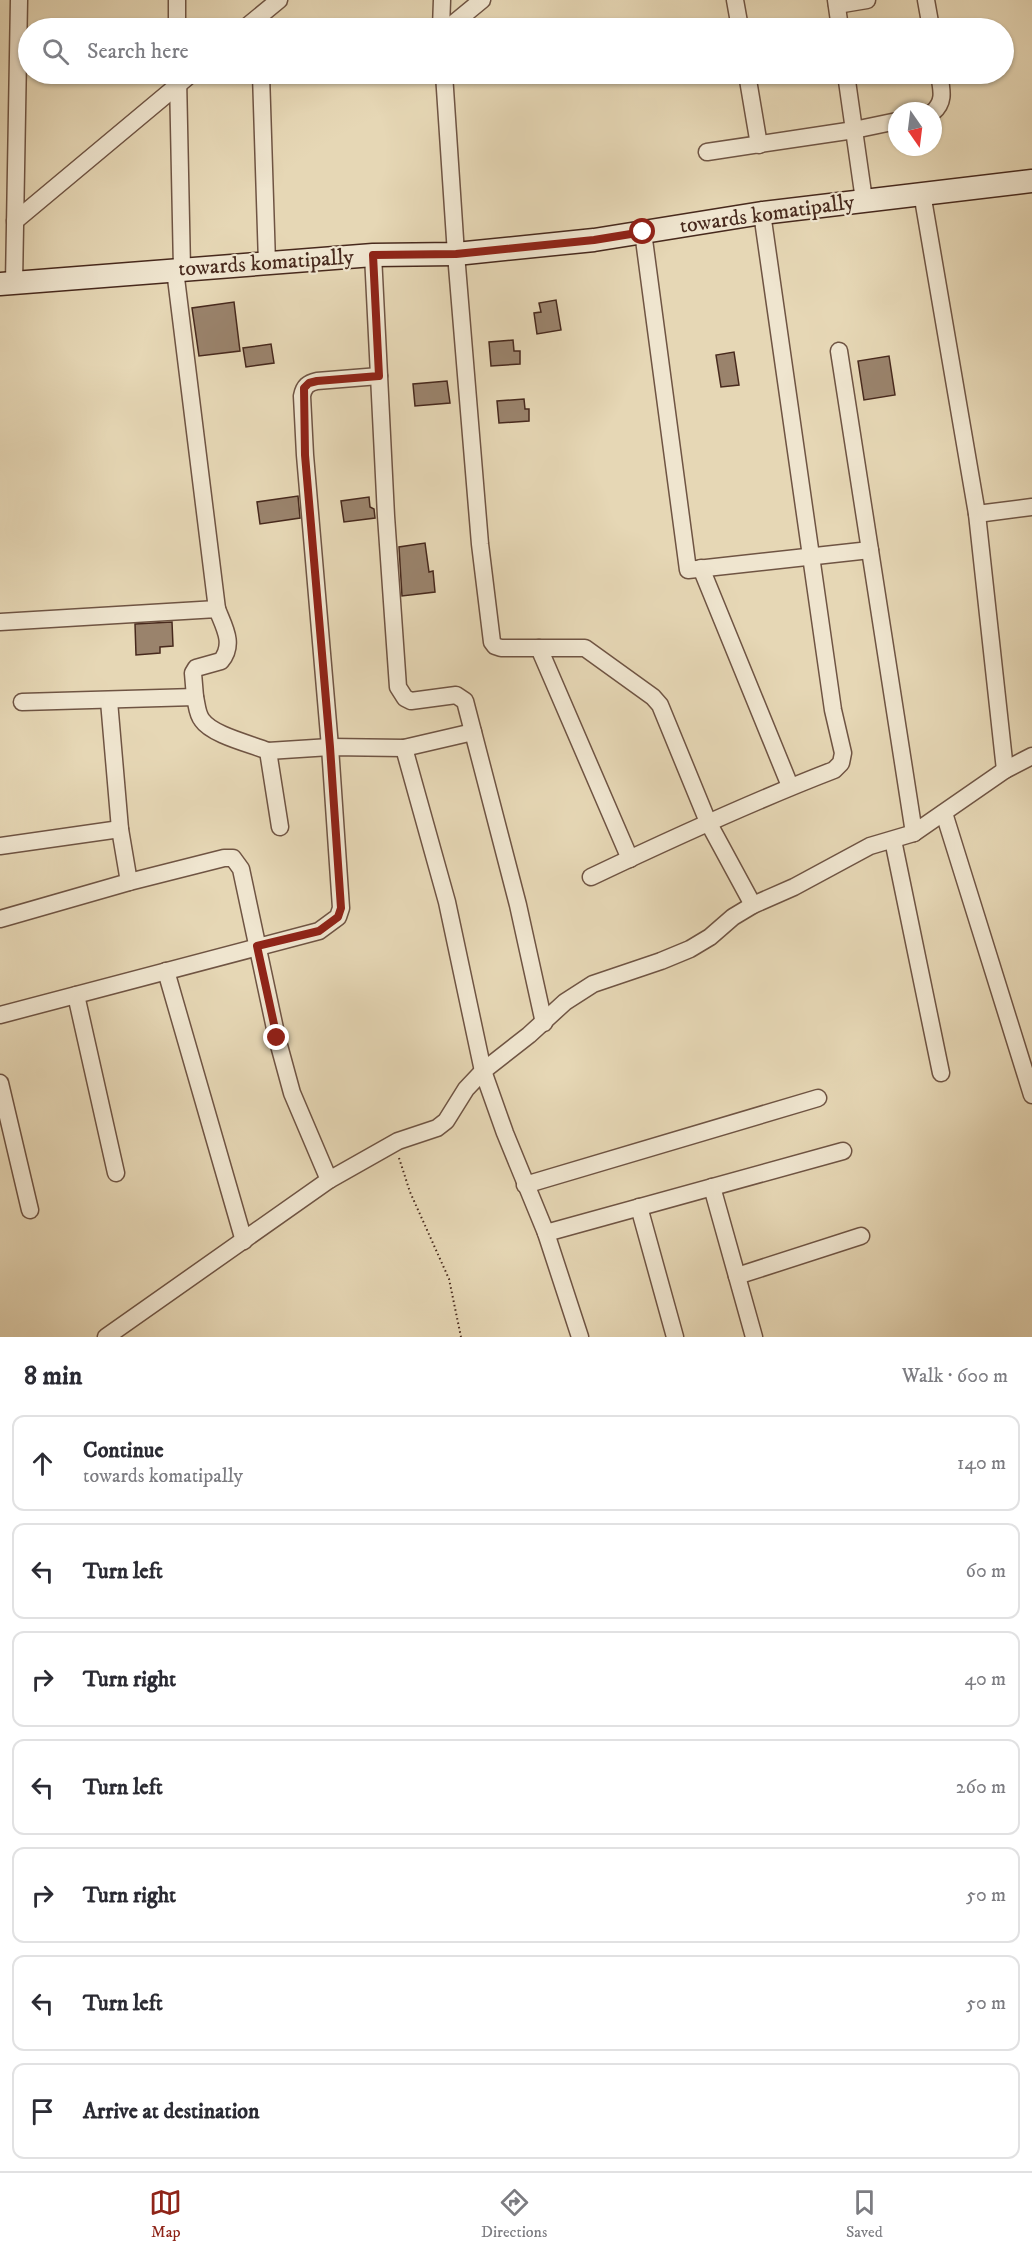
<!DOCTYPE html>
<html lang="en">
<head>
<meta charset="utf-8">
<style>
  :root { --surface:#fff; --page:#f7f7f7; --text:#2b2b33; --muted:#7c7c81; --line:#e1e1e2; --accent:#8f2418 }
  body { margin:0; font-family:"IM FELL DW Pica",serif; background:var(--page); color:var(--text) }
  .compass { position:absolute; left:888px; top:102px; width:54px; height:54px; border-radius:50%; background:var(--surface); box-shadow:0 2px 4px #0004; rotate:166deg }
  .stop { position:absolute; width:18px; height:18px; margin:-14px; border:4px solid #8f2418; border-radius:50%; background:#fff }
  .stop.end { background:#8f2418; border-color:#fff; box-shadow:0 2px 6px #0008 }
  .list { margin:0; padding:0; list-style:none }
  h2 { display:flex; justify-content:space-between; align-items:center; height:78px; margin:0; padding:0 24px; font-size:26px }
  h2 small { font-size:20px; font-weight:400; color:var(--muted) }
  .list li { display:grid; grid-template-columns:39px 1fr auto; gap:18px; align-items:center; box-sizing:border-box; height:96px; margin:0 12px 12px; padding:0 12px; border:2px solid var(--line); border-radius:12px }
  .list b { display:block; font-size:22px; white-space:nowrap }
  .list p { margin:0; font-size:20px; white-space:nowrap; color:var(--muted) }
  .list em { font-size:20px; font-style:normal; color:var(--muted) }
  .icon { flex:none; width:33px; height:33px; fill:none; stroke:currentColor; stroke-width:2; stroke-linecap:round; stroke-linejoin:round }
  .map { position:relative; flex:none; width:1032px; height:1337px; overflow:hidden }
  .search { position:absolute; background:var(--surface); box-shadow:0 2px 4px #0004; left:18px; right:18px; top:18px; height:66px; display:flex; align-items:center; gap:15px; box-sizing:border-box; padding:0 21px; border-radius:33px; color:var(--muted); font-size:22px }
  .sheet { height:834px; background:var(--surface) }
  nav { display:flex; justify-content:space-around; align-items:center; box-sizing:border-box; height:84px; border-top:2px solid var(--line); background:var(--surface); font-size:16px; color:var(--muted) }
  nav a { display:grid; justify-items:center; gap:3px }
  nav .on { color:var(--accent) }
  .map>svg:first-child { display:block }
  .building { fill:#9a836c; stroke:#47291d; stroke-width:1.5 }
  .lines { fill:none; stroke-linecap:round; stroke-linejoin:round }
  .street-casing { stroke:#6f5443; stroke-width:19 }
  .secondary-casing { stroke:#47291d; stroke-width:25 }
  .path { stroke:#47291d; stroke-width:2; stroke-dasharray:1.5 3; stroke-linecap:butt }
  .street { stroke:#efe5cf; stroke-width:16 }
  .secondary { stroke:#efe5cf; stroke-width:22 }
  .route { stroke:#8f2418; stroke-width:8 }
  .labels { text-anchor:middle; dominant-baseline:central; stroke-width:4.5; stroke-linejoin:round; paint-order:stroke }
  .street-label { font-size:22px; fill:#47291d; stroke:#efe5cf }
</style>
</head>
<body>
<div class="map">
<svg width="1032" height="1337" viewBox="0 0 1032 1337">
  <rect width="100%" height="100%" fill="#e6d7b5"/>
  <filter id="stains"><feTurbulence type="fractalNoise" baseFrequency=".00333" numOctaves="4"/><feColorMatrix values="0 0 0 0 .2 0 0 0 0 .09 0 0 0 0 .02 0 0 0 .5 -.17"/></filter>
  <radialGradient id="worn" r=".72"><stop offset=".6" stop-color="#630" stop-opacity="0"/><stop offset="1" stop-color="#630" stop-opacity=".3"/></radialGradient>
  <g class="building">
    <polygon points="556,300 561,330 537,334 534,313 541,312 539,303"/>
    <polygon points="234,302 240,351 199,356 192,308"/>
    <polygon points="513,340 514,351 520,351 520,364 491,366 489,342"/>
    <polygon points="271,344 274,363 246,367 243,348"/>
    <polygon points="734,352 739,385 721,387 716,355"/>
    <polygon points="889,356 895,395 864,400 858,361"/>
    <polygon points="447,381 450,403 415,406 413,384"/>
    <polygon points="524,399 525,409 529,409 529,421 499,423 497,401"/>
    <polygon points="298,496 300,518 260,524 257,502"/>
    <polygon points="369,497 370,507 374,509 375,518 344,522 341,501"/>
    <polygon points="425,543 429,572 433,571 435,592 402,596 399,547"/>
    <polygon points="172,622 173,646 160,647 160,653 136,655 135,624"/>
  </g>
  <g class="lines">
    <g class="street-casing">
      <g id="street">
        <polyline points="177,0 177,28"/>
        <polyline points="735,0 740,28"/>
        <polyline points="836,0 840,28"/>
        <polyline points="926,0 931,28"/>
        <polyline points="837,5 867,0"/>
        <polyline points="245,28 279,0"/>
        <polyline points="441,28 442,0"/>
        <polyline points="448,28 482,0"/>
        <polyline points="261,74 267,263"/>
        <polyline points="444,74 456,254 480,544 492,642 495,646 501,648 585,648 653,697 660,705 708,822 753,905"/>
        <polyline points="747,74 759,145"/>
        <polyline points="846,74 864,200"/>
        <polyline points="178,78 182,269"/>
        <path d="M933 112C946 101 941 88 939 74"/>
        <polyline points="707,152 854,130 897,121"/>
        <polyline points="922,193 977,514 1005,770"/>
        <polyline points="15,221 191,74"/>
        <polyline points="643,232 688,570 870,550"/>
        <polyline points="373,255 386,516 398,687 405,698 411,701 456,695 465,701 518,905 544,1023"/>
        <polyline points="175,270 217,609"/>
        <polyline points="14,283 19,0"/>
        <polyline points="839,351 914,833"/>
        <polyline points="977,514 1032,507"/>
        <polyline points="701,568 790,786"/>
        <path d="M0 622 217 609C224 627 235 644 221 661L196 668 193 673 195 697"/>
        <polyline points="539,648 630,859"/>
        <polyline points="109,701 120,829 129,882"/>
        <path d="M22 702 195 697C197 705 197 714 202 720 212 735 251 744 268 751L280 827"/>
        <polyline points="404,748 447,902 483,1071 505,1133 546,1233 580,1337"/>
        <polyline points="268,751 330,747 404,748 473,732"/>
        <polyline points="944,813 1032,1095"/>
        <polyline points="893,840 941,1073"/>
        <polyline points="0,846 120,829"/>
        <path d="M591 877C671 839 751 802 834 770L841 763 843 753 833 710 762 213"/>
        <polyline points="0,919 129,882 224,858 233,858 241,869 277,1038 292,1093 329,1180"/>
        <polyline points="166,971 244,1241"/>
        <polyline points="76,995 116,1173"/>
        <path d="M0 1015 319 931 338 917 341 908 330 747 305 455 302 396C304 386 308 383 317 381L379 376"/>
        <polyline points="0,1083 30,1210"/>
        <polyline points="525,1185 818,1098"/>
        <polyline points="712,1187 754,1337"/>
        <polyline points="639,1207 675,1337"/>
        <polyline points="546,1233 843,1151"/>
        <polyline points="737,1276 861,1236"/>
        <polyline points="106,1337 329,1180 398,1141 437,1128 446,1121 466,1089 483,1071 529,1035 565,1002 593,984 661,961 690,949 710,937 733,917 753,905 794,887 870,846 914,833 1005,770 1032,756"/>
      </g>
    </g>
    <g class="secondary-casing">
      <polyline id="secondary" points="0,284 373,255 456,254 594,240 762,213 1032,181"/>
    </g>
    <polyline class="path" points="399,1158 410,1192 449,1279 461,1337"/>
    <use href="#street" class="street"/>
    <use href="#secondary" class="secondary"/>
  </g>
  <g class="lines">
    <polyline class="route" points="277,1038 257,946 319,931 338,917 341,908 330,747 305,455 304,388 309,383 317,381 379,376 373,255 456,254 594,240 643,232"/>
  </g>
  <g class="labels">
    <g class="street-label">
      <text transform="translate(767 214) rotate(-8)">towards komatipally</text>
      <text transform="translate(266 263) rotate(-4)">towards komatipally</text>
    </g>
  </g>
  <rect width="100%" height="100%" filter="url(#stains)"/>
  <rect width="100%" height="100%" fill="url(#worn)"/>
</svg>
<svg class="compass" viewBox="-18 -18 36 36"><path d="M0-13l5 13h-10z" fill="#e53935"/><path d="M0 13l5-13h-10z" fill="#7c7c81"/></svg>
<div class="stop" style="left:643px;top:232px"></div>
<div class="stop end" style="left:277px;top:1038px"></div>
<div class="search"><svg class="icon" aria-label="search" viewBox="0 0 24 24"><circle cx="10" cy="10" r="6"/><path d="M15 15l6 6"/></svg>Search here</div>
</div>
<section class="sheet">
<h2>8 min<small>Walk · 600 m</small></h2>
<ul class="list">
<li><svg class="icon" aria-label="ahead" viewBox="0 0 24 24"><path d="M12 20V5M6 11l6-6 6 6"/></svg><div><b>Continue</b><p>towards komatipally</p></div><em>140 m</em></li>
<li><svg class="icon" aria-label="left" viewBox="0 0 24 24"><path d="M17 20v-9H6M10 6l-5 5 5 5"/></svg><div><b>Turn left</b></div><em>60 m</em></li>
<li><svg class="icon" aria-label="right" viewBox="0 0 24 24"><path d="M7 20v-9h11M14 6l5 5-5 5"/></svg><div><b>Turn right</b></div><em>40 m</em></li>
<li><svg class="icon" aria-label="left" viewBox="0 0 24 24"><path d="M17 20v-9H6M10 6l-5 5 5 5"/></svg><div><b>Turn left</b></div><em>260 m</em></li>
<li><svg class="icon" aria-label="right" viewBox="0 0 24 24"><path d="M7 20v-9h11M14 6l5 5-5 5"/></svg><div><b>Turn right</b></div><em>50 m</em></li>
<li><svg class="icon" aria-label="left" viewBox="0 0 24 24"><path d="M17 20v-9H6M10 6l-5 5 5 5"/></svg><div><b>Turn left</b></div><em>50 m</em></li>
<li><svg class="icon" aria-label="arrive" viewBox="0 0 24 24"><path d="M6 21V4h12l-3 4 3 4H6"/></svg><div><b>Arrive at destination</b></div></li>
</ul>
</section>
<nav>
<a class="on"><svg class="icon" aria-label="map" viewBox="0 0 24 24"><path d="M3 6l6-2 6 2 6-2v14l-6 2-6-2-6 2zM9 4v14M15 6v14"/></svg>Map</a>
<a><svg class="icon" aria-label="directions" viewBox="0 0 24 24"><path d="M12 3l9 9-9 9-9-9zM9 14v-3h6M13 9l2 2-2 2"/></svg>Directions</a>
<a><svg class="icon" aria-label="saved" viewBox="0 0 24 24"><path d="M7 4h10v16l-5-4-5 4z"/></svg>Saved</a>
</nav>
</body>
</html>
